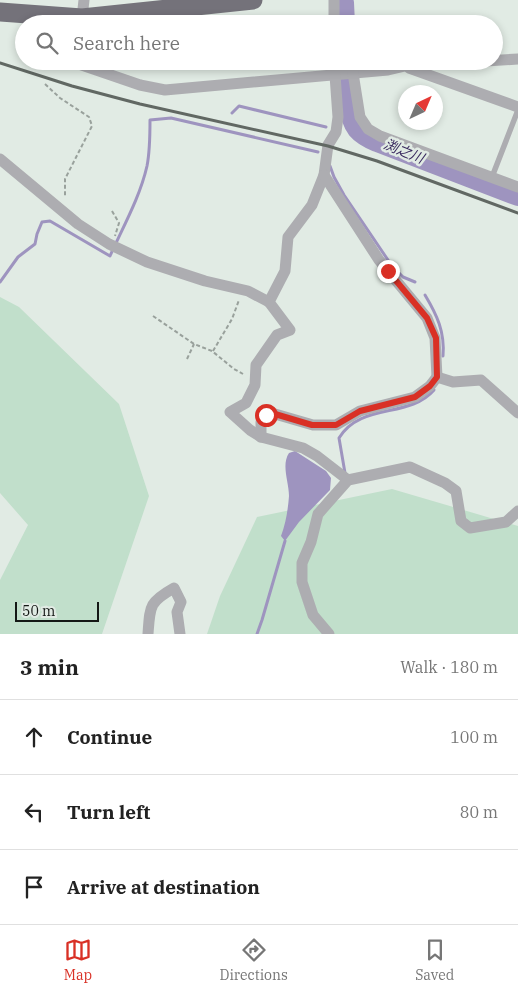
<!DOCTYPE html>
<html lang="en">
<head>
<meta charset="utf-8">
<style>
  :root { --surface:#fff; --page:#f2f2f2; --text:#222; --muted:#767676; --line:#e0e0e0; --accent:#d93025 }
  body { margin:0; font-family:"IBM Plex Serif","Noto Sans JP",serif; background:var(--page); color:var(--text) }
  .compass { position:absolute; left:398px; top:85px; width:45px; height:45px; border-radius:50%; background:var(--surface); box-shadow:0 2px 8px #0003; rotate:44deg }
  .scale { position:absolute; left:15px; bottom:12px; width:84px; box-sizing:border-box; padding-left:5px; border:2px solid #141815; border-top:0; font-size:14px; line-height:18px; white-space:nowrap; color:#141815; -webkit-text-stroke:4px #e1ebe4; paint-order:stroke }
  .stop { position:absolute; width:15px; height:15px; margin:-11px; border:4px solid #d93025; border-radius:50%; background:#fff }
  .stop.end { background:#d93025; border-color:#fff; box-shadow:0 1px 5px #0008 }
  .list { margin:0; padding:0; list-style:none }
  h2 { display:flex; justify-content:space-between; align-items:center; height:65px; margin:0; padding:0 20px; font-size:21px }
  h2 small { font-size:16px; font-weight:400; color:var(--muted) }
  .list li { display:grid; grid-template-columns:32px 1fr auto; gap:15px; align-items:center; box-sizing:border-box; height:75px; padding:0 20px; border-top:1px solid var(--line) }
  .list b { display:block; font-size:19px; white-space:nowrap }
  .list em { font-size:16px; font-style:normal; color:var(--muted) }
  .icon { flex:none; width:28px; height:28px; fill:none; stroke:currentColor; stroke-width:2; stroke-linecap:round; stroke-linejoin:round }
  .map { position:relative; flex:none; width:518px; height:634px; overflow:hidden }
  .search { position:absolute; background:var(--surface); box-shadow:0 2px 8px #0003; left:15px; right:15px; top:15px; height:55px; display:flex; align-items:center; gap:12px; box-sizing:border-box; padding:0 18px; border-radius:28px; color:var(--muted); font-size:19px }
  .sheet { height:290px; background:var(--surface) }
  nav { display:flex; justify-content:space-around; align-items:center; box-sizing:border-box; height:70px; border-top:1px solid var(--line); background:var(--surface); font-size:14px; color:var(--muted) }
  nav a { display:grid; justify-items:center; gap:2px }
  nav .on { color:var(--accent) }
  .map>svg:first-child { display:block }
  .green { fill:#c1dfcb }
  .water { fill:#9e94bf }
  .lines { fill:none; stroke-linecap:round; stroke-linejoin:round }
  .stream { stroke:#9e94bf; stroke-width:3 }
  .river { stroke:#9e94bf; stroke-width:20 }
  .path { stroke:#99a19c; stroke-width:2; stroke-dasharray:4 2.5; stroke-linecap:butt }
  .service { stroke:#adadb1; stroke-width:5.5 }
  .minor { stroke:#adadb1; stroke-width:11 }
  .trunk { stroke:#74727a; stroke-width:19 }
  .rail { stroke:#616863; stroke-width:3 }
  .route { stroke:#d93025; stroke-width:6 }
  .labels { text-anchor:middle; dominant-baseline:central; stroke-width:5; stroke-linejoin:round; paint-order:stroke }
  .water-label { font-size:14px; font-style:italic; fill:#38285e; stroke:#e1ebe4 }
</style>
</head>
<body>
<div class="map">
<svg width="518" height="634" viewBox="0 0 518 634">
  <rect width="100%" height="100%" fill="#e1ebe4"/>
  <g class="green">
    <polygon points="0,297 19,307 119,404 149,496 102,634 0,634 0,580 28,525 0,493"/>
    <polygon points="392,489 518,526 518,634 207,634 220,596 257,517"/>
  </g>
  <path class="water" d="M295 451 326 471 331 478 330 490 299 522 285 541 281 536C286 523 288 509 289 496 289 482 281 465 289 453Z"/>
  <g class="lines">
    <g class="stream">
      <polyline points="232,113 239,106 326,127"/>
      <polyline points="330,166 334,177 344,195 392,266 403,277 415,282"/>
      <path d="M0 282 18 257 35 244 37 234 42 222 50 221 110 256C123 227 140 197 147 166 150 151 150 135 150 120L171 118 318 152"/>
      <path d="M425 295C437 315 445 332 443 356"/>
      <path d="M345 473 339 438C361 402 409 419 434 390"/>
      <polyline points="257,634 262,620 285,541"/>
    </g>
    <g class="river">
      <polyline points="344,3 345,24"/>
      <path d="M346 61C347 80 345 113 357 129 362 135 370 139 377 142L518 196"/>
    </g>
    <g class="path">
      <polyline points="45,84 60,98 89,117 92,126 65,179 65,197"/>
      <polyline points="112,211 119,223 115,236"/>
      <polyline points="153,316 194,344 212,351 234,369 243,374"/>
      <polyline points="213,351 232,319 239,300"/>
      <polyline points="187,359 194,344"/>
    </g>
    <polyline class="service" points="492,177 518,110"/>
    <g class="minor">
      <polyline points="334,0 334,24"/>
      <polyline points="82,18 84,0"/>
      <polyline points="70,61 140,85 165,90 388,70 405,66 518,59"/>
      <polyline points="334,61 338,117 336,132 328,145 324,175 312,205 288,237 285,271 269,302 290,330 277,335 256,365 255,385 246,403 230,412 250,430 261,437 303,448 317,456 348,480"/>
      <polyline points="409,68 518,107"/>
      <polyline points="353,73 360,117 368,129 380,136 518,187"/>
      <polyline points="0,159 78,224 109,244 147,262 205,281 248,291 269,302"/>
      <polyline points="324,175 379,260 427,318 435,338 437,377"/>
      <polyline points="261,437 261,422 267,415 275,414 313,425 336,425 360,411 415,397 430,386 437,377 453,382 481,380 518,413"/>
      <path d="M148 634C150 606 149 602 174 588L181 602 177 612 180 634"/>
      <polyline points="329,634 313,615 302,582 302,563 311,542 318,514 348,480 410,467 445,483 456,491 461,521 470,528 506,522 518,511"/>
    </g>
    <polyline class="trunk" points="0,12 82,18 253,0"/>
    <polyline class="rail" points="0,63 72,86 140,104 328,146 377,161 518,213"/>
  </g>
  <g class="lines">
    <polyline class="route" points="266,415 275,414 312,425 336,425 360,411 415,397 430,386 437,377 436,338 427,318 388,271"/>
  </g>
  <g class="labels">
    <g class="water-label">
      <text transform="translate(404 151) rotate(22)">渕之川</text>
    </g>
  </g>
</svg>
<svg class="compass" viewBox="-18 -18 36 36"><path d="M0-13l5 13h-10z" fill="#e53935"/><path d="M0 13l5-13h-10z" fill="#767676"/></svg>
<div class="scale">50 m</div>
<div class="stop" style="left:266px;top:415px"></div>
<div class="stop end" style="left:388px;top:271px"></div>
<div class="search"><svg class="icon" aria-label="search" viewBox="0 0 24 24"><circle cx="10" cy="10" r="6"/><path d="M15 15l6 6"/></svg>Search here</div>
</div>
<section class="sheet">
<h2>3 min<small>Walk · 180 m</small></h2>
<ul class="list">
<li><svg class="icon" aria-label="ahead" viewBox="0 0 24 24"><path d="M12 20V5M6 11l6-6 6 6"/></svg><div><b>Continue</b></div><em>100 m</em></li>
<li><svg class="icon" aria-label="left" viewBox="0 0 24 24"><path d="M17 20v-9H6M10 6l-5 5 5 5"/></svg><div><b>Turn left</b></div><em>80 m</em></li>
<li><svg class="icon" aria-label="arrive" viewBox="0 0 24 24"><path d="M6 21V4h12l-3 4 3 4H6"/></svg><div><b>Arrive at destination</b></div></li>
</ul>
</section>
<nav>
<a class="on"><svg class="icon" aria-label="map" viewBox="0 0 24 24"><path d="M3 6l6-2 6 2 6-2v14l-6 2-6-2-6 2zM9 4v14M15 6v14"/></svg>Map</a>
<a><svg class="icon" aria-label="directions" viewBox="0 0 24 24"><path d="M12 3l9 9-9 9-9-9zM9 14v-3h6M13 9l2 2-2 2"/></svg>Directions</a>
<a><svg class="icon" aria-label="saved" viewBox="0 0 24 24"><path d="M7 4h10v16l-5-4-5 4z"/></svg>Saved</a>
</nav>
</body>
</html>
